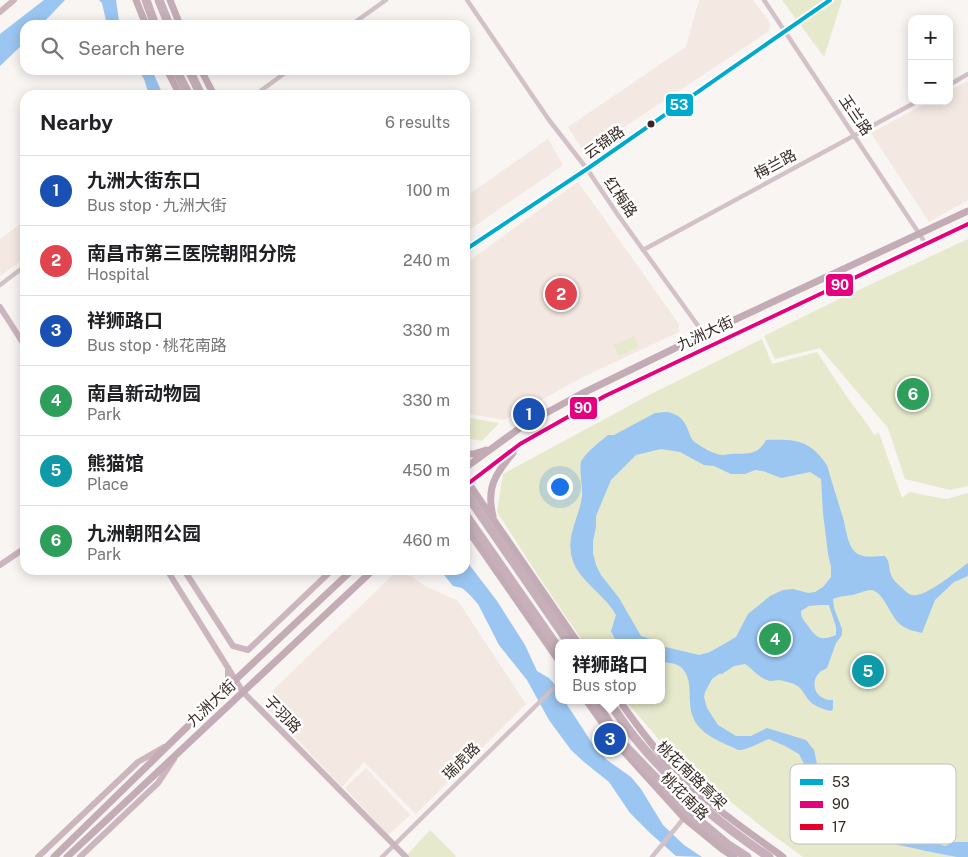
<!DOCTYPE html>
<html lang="en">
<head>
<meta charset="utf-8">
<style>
  :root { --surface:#fff; --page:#f6f6f6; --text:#202124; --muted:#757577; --line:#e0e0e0; --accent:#2563eb }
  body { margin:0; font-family:"Public Sans","Noto Sans SC",sans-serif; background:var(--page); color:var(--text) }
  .controls { position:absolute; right:15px; top:15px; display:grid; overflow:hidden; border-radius:10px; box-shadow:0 2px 12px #0003 }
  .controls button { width:45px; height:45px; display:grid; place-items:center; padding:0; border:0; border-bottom:1px solid var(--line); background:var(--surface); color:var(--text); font:25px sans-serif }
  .you { position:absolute; left:559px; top:486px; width:18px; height:18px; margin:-12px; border:4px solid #fff; border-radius:50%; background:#1a73e8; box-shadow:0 0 0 8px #1a73e833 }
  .badge { display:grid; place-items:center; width:32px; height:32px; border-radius:50%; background:var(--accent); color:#fff; font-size:16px; font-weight:700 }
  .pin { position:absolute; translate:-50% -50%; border:2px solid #fff; box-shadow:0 1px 5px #0006 }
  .popup { position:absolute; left:555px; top:639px; width:110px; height:65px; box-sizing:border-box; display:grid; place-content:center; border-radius:10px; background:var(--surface); filter:drop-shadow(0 1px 4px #0005); font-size:16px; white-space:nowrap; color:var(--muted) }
  .popup b { font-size:19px; color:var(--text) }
  .popup::after { content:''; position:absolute; left:50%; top:100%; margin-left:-10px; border:10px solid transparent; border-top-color:var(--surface) }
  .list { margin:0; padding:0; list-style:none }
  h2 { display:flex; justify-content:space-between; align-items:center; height:65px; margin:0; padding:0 20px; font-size:21px }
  h2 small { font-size:16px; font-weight:400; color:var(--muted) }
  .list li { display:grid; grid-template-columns:32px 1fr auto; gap:15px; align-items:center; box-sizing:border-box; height:70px; padding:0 20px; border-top:1px solid var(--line) }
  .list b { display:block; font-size:19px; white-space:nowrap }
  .list p { margin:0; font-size:16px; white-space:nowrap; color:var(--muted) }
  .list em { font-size:16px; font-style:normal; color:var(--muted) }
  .icon { flex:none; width:28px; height:28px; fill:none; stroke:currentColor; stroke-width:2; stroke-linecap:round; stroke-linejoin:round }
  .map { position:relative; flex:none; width:968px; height:857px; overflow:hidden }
  .search { position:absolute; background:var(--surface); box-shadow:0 2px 12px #0003; left:20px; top:20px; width:450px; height:55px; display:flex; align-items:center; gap:12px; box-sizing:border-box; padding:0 18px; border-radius:15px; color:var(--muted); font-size:19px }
  .panel { position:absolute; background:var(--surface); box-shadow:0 2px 12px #0003; left:20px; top:90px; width:450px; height:485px; border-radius:15px }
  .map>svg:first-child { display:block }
  .built { fill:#f3e8e2 }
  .green { fill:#e6e9cb }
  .water { fill:#9ac6f1; fill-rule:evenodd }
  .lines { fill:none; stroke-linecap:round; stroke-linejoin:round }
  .street { stroke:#d3c1c8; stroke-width:4.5 }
  .secondary { stroke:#cbb5be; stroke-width:6 }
  .primary { stroke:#c4acb6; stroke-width:7 }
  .highway { stroke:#c7b0ba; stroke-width:9 }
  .bus-1-casing { stroke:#fff; stroke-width:8 }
  .bus-2-casing { stroke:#fff; stroke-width:8 }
  .bus-1 { stroke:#00a9ce; stroke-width:4 }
  .bus-2 { stroke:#e5007d; stroke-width:4 }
  .bus-dot { fill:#362923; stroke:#fff; stroke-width:2 }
  .labels { text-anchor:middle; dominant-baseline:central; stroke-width:5; stroke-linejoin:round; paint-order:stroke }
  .street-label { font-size:15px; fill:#362923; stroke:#fff }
  .key { fill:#fff; stroke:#c3bfbd; stroke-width:1 }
  .key-label { font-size:14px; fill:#362923 }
  .line-badge { stroke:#fff; stroke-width:2 }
  .badge-label { font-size:14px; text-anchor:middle; font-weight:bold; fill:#fff }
</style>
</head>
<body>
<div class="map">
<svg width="968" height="857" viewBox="0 0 968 857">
  <rect width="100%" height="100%" fill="#f9f5f3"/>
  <g class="built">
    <polygon points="699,0 753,0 770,23 769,31 585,153 568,127 686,47"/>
    <polygon points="968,81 968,200 929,222 871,133 930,101 949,101 949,91"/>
    <polygon points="548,139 563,165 465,233 465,197"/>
    <polygon points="578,182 679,324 679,332 583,377 504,420 465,413 465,264"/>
    <polygon points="25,221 25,258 0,276 0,239"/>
    <polygon points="398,570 402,570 425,586 458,601 526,704 416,814 364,762 342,787 269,710 274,689"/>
    <polygon points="366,768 410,815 388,835 345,788"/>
  </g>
  <g class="green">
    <polygon points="782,0 842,0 824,57"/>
    <polygon points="968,239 968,486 950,490 905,479 888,428 820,348 775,359 764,336 833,302"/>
    <polygon points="634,336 639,347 619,356 614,345"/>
    <polygon points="762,339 772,364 817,352 847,397 870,428 874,435 879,433 902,498 910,492 934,497 947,499 968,493 968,857 803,857 766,830 673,756 625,700 661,700 661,643 584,643 541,580 497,512 503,474 649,395"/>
    <polygon points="465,417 499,423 482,441 465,438"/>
    <polygon points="430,830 456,856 455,857 409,857 407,855"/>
  </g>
  <g class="water">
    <polygon points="44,0 65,0 41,25 25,25 25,42 0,66 0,34"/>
    <polygon points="99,0 116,0 119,21 122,25 107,25 102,3"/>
    <polygon points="138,70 152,70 163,95 149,95 144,79"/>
    <path d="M666 412C677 413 684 419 688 430 690 435 691 440 696 443 702 447 710 452 717 454 723 456 726 454 732 454 747 453 758 456 766 440 795 439 809 439 827 465 832 483 838 501 843 518 846 528 847 544 855 552 863 559 875 556 885 556 891 563 888 570 892 577 894 581 897 583 900 586 904 589 907 594 912 595 925 598 957 571 968 563V576L954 582 935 600 922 633C914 631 908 630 901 625 890 617 884 591 871 590 865 590 858 594 852 595 845 596 840 596 833 599L834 608 842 629V635L836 643 827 668C827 668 821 671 820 672 811 680 813 695 825 699 827 700 830 700 833 700V709L831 711C822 709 813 706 807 698 803 692 802 688 794 684 790 682 783 681 779 680 775 680 771 682 767 680 758 677 753 669 745 664L734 666 722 674H719L712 679 705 692 704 697 707 708 718 725 736 736H751L767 728 806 740 814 750 817 764 810 789V800L839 829 848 828 859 817H874L885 823 898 826 925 840 945 846 954 842H968V857H957L931 852 881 841 848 838 834 832 806 806 802 796 804 764 799 754 785 746 769 739C761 742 747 750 740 750 737 750 735 748 732 747 718 741 699 733 693 717 687 703 693 685 685 672 680 663 671 663 661 662V646L699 655 710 652 736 637 748 614 770 596 783 590 793 589 808 593 815 592 823 587 831 577V567L828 554 823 513 821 479 810 472 781 478 763 471 755 470 745 474H731L714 466 704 465 680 452 661 449 636 455 611 480 596 516V527L593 541V553L596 565 601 575 619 598 641 636 653 640 657 643H617L611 631 616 615C606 597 587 586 576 568 562 541 578 522 582 497 583 488 579 469 581 462 585 453 601 441 608 435H614L655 413ZM821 605H829L836 627V635C821 641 817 639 808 626 804 620 801 619 801 611L809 606Z"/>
    <polygon points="465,559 497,601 525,645 537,671 549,678 559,689 559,700 564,700 594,746 607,760 631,777 641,789 663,825 684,845 702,857 676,856 650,833 630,813 609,782 584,762 571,750 549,720 527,680 499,645 478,604 469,594 462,588 453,586 440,570 465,570"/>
  </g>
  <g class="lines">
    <g class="street">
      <polyline points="467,0 549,120 587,169 618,215 704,334"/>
      <polyline points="764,0 926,244"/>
      <polyline points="351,25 386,0"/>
      <polyline points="949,85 968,74"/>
      <polyline points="255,95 289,70"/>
      <polyline points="643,250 918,101"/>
      <polyline points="0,285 25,266"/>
      <polyline points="382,857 559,683"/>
      <polyline points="652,857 684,818"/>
    </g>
    <g class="secondary">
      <polyline points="0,12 14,0"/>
      <polyline points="465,250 587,169 830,0"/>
      <polyline points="0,307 25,346"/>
      <polyline points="0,565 25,548"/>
      <polyline points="167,570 243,692 406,857"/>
      <polyline points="184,570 233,646 248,650 332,570"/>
      <polyline points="227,688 228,678 228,668"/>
      <polyline points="38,857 138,762 164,747"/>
      <polyline points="80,857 158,783 174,759"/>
    </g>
    <g class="primary">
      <polyline points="136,0 146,25"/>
      <polyline points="170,0 180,25"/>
      <polyline points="167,70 180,95"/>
      <polyline points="201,70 214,95"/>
      <polyline points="465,454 474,454 486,450"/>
      <polyline points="465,468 524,425 581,394 704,334 968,211"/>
      <polyline points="465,478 578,643"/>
      <polyline points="465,486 520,444 605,396 968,224"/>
      <path d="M493 516C486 488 495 474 513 453"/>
      <polyline points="465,526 559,661"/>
      <polyline points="586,700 618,745 684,818 722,849 734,857"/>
      <path d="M619 700C633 720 648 740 664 759 696 796 743 828 783 857"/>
      <polyline points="54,857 233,682 352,570"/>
      <polyline points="67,857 373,570"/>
    </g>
    <g class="highway">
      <polyline points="146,0 155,25"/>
      <polyline points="159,0 169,25"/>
      <polyline points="176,70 189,95"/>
      <polyline points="189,70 201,95"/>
      <polyline points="465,492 569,643"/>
      <polyline points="465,514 559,649"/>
      <polyline points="594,700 623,744 689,812 727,844 747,857"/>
      <path d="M608 700C618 715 628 730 640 744 677 788 721 825 769 857"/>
    </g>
    <g class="bus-1-casing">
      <polyline id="bus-1" points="465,250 587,169 830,0"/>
    </g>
    <g class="bus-2-casing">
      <polyline id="bus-2" points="465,486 520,444 605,396 968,224"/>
    </g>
    <use href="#bus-1" class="bus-1"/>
    <use href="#bus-2" class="bus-2"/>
  </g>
  <circle class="bus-dot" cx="651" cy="124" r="4.5"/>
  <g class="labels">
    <g class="street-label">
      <text transform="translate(856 115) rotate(56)">玉兰路</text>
      <text transform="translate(604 142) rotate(-35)">云锦路</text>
      <text transform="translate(775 164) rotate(-28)">梅兰路</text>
      <text transform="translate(621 197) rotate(55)">红梅路</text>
      <text transform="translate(705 333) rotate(-25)">九洲大街</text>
      <text transform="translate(211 703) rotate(-43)">九洲大街</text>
      <text transform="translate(283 714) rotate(46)">子羽路</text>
      <text transform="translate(461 761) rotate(-45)">瑞虎路</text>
      <text transform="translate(692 775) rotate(44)">桃花南路高架</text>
      <text transform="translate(685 796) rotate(45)">桃花南路</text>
    </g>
  </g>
  <rect x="790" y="764" width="166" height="80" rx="8" class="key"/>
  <rect x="800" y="779" width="23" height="6" fill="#00a9ce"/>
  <rect x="800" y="801" width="23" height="7" fill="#e5007d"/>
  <rect x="800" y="824" width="23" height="6" fill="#e4002b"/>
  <g class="key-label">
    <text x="832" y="787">53</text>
    <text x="832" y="809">90</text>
    <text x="832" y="832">17</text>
  </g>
  <g class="line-badge">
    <rect x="665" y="93" width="29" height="24" rx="5" fill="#00a9ce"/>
    <rect x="825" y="273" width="29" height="24" rx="5" fill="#e5007d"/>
    <rect x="569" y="396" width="29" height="24" rx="5" fill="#e5007d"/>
  </g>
  <g class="badge-label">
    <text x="679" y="110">53</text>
    <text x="840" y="290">90</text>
    <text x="583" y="413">90</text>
  </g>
</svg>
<div class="controls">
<button>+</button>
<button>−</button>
</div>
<div class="you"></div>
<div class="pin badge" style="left:529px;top:414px;background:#1a4fb4">1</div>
<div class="pin badge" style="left:561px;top:294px;background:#e0444e">2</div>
<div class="pin badge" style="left:610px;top:739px;background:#1a4fb4">3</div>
<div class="popup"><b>祥狮路口</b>Bus stop</div>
<div class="pin badge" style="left:775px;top:639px;background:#2e9e5b">4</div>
<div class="pin badge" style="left:868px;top:671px;background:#0f9aa8">5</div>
<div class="pin badge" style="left:913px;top:394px;background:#2e9e5b">6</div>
<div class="search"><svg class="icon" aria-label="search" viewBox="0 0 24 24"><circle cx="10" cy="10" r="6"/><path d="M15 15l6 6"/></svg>Search here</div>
<section class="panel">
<h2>Nearby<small>6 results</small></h2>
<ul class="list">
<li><span class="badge" style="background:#1a4fb4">1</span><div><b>九洲大街东口</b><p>Bus stop · 九洲大街</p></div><em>100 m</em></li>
<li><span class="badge" style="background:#e0444e">2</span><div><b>南昌市第三医院朝阳分院</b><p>Hospital</p></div><em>240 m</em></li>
<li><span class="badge" style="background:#1a4fb4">3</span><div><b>祥狮路口</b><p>Bus stop · 桃花南路</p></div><em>330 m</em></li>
<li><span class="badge" style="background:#2e9e5b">4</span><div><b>南昌新动物园</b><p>Park</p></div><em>330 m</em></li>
<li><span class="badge" style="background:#0f9aa8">5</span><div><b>熊猫馆</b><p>Place</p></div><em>450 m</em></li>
<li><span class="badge" style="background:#2e9e5b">6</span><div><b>九洲朝阳公园</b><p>Park</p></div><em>460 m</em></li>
</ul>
</section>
</div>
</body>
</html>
